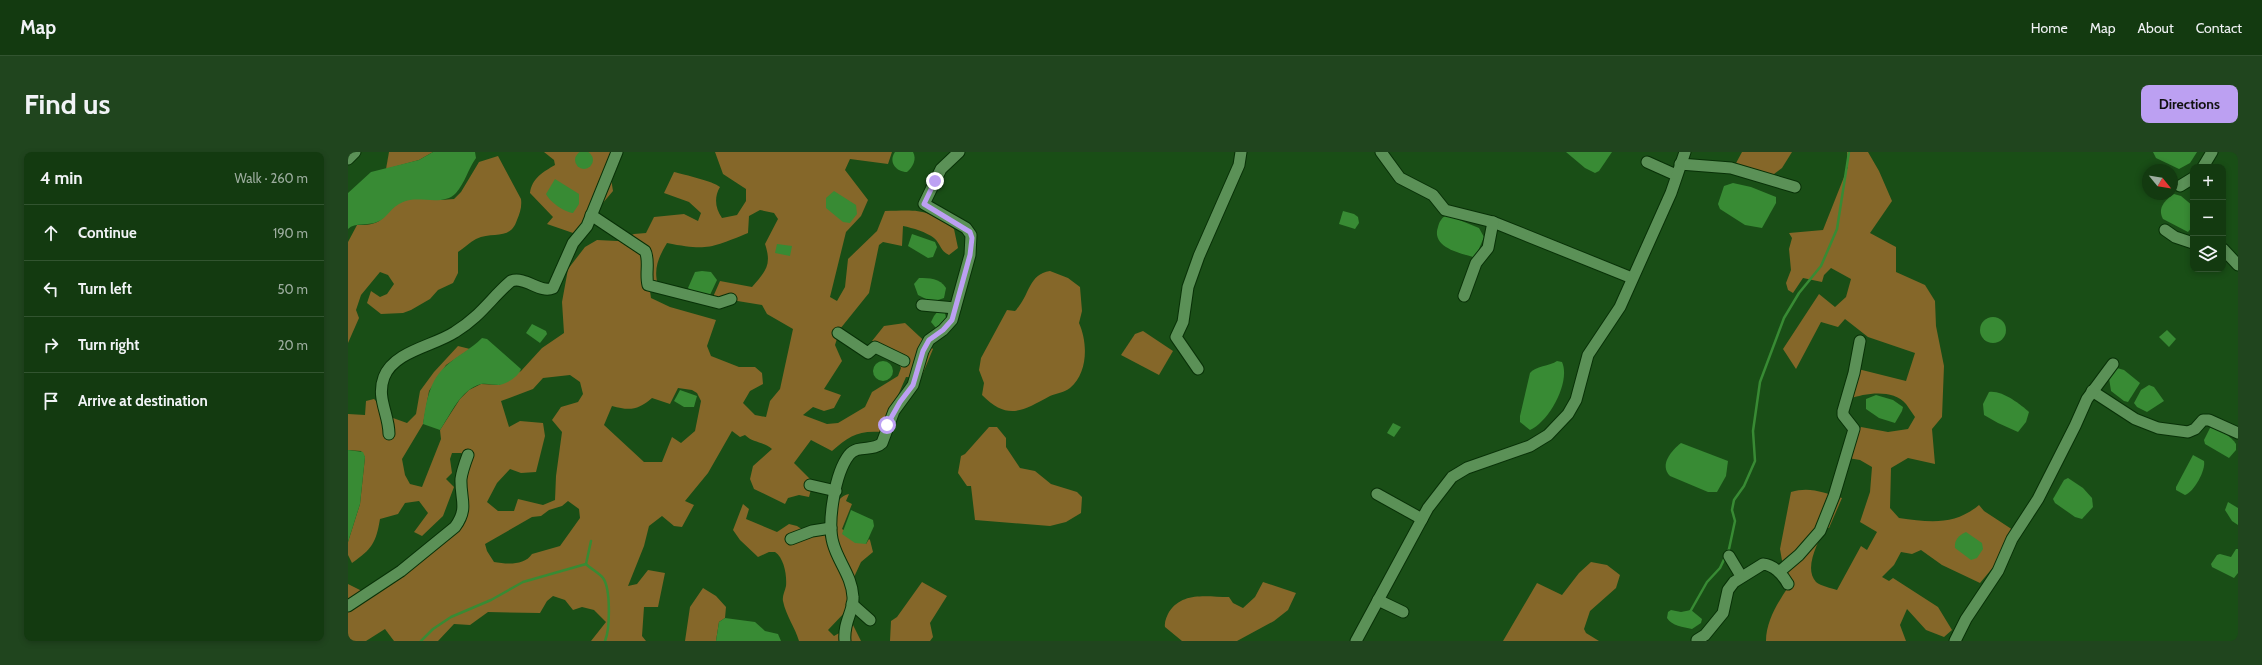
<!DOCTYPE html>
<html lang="en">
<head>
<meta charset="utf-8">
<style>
  :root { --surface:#133a10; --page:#20451e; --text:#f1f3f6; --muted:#9dad9f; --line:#325430; --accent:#bca0f2 }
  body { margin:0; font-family:Cabin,sans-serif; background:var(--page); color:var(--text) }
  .controls { position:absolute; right:12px; top:12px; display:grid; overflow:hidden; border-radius:8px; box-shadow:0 2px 6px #0003 }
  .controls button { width:36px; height:36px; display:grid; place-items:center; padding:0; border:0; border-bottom:1px solid var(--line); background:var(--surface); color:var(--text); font:20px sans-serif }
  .compass { position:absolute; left:1794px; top:12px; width:36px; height:36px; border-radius:50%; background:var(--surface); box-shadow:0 2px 6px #0003; rotate:120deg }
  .stop { position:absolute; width:12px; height:12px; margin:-9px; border:3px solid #bca0f2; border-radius:50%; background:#fff }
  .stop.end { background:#bca0f2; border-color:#fff; box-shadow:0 1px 4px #0008 }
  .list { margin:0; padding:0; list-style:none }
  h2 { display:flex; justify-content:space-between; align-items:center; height:52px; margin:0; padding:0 16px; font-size:17px }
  h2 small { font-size:13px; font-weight:400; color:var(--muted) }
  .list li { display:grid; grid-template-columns:26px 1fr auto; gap:12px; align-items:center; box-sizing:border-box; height:56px; padding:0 16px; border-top:1px solid var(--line) }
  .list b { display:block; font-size:15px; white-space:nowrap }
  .list em { font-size:13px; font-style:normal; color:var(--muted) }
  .icon { flex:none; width:22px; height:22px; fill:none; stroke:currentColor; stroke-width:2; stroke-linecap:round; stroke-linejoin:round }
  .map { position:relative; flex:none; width:1890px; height:489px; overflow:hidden; border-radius:8px }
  header { display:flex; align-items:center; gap:24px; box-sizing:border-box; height:56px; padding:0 20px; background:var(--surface); border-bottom:1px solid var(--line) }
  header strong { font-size:19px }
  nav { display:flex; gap:22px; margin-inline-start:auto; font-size:14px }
  .intro { display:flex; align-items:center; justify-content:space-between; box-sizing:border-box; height:96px; padding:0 24px }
  h1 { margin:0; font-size:28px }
  .button { padding:10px 18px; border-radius:8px; background:var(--accent); color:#111; font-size:14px; font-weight:700 }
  main { display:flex; gap:24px; padding:0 24px }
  aside { flex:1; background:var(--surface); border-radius:8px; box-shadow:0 2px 6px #0003 }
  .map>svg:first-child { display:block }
  .green { fill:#856729; fill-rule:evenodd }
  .water { fill:#388b34 }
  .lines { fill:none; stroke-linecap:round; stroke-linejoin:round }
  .stream { stroke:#388b34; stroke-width:2.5 }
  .minor-casing { stroke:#083107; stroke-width:13 }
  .minor { stroke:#5b9157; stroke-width:11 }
  .route { stroke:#bca0f2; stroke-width:5 }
</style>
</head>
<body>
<header>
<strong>Map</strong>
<nav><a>Home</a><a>Map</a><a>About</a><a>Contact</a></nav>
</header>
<div class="intro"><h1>Find us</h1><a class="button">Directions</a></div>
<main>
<aside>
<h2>4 min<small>Walk · 260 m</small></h2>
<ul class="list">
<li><svg class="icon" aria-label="ahead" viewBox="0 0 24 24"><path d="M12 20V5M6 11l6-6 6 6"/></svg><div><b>Continue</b></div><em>190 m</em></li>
<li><svg class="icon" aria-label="left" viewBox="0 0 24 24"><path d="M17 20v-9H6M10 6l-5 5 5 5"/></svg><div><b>Turn left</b></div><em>50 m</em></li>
<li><svg class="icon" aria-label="right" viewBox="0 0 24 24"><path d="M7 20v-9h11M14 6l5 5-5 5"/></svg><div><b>Turn right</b></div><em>20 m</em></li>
<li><svg class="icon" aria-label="arrive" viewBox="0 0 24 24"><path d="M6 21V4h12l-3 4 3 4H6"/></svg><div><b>Arrive at destination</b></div></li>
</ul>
</aside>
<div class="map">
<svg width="1890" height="489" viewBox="0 0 1890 489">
  <rect width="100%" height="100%" fill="#194e16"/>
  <g class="green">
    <polygon points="41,0 85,0 71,8 38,17"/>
    <path d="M196 0H265L261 14 265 39 254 52 242 74 225 81 199 72 205 65 182 41C184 26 195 20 207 13L206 8Z"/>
    <path d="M367 0H544L540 12 502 7 497 18 520 48 513 64 498 80 482 145 489 149 497 135 500 107 529 79 537 59C570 58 579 56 606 77L610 96 601 103C592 99 593 92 586 86 578 80 565 76 555 74L554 94 535 90 531 93 521 141 492 177 487 193 494 209 476 237 493 243 486 256 476 259 465 255 455 263 479 272 490 271 517 255 524 240 550 224 553 216 548 206 524 189 536 174 557 171 585 197 573 226 558 225 534 280C510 278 501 284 484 299L463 288 446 311 465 330 461 345 451 343 440 346 437 352 406 337 402 327 405 314 424 297C417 290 405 291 397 283L392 285 384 279 360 321 337 349 346 353 334 375 326 374 314 364 301 374 296 394 280 434 289 432 300 418 317 421 310 455H296L294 484 298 489H243L258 470 246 458 234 455 225 458 217 448 205 444 199 449 192 461 140 460 122 473 106 472 90 489H46L37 477 18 489H0V432L12 438H22L115 368 118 316 122 306 113 301H104L102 307 104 321 98 327 106 335 95 364 74 384 66 380 80 361 71 349 57 351 50 362 32 367C28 391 24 397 4 411L0 403V390L12 352 17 305 13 299 0 298V262L17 263 18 249 26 247 45 266 59 271 68 262 72 239 86 220 110 194 122 197 98 213 81 239 75 272 54 307 57 323 62 332 74 335 93 287 92 278 112 247 121 238 133 232 151 233 173 219 194 196 216 181 214 150 220 117 237 95 249 88 269 89 286 82 298 81 306 65 336 62 350 69 353 61 341 50 316 41 326 20C337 23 365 29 372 35 366 45 367 56 374 66L389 63 398 49V37L375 22ZM412 58 426 61 430 67 417 92C424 113 418 119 404 135L372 129 365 145 414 153 419 162 445 177 432 237 422 249 418 265 407 263 395 251 402 239 415 232 414 221 407 215H391L363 204 359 194 368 168 322 155 303 146 302 139 310 133C305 117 311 104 319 91 359 99 363 96 400 81L401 64ZM222 223 232 230 235 242 230 250 213 255 204 268 214 280 208 324 207 348 195 353 170 347 166 359H150L139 350 149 331 162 317 173 321 188 320 197 284 195 271 172 269 161 275 153 249 185 237 195 226ZM330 236 344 238 349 241 353 249 347 279 333 291 324 285 314 310H296L256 273 264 254C282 259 290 258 304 246L322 252ZM220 349 231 357 232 366 212 394 184 402C176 414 158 412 146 410L139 399 137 392 184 365 193 364 201 358 214 354Z"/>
    <polygon points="1394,0 1444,0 1434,16 1422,25 1387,13"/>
    <path d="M1499 0H1520L1531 19 1544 49 1522 81 1548 95V120L1577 133 1587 149 1588 174 1596 214 1594 265 1584 277 1587 312 1560 306 1543 316 1542 356 1551 366C1581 370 1606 374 1631 353L1636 359 1665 378 1647 413 1632 431 1594 413 1573 398 1564 402 1553 400 1546 413 1534 425 1541 429 1545 426 1590 455 1604 478 1596 485 1578 478 1559 457 1552 473 1558 489H1418C1418 469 1430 450 1441 434L1436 420 1432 397 1443 340C1462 334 1476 341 1494 346L1481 376H1477C1471 389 1455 416 1468 430 1473 434 1483 436 1489 438L1513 394 1519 398 1529 380 1512 370 1522 340 1524 315 1512 308 1500 306 1505 289 1513 275 1540 280 1560 277 1567 265C1564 261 1561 256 1558 252 1545 237 1518 241 1501 247L1510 217 1558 229 1567 201 1520 185 1497 167 1490 175 1473 170 1448 217 1435 197 1471 142 1487 155 1498 145 1503 127 1483 116 1476 123 1474 130 1455 126 1445 141 1440 138 1438 131 1443 118 1441 97 1444 86 1441 81 1475 78 1500 15Z"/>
    <path d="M150 4 173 47C174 55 172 61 169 68 162 89 146 79 128 87 122 90 116 96 110 100V121L105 131 90 138 82 147 63 158 55 161 33 162 19 151 23 139 32 145 39 142 46 132 40 123 32 120 13 143 8 158 11 166 0 191V90L9 73C41 74 32 60 53 50 67 44 80 47 94 48 98 48 101 47 106 47L113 40 131 10Z"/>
    <path d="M702 119 720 126 732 135 734 159 731 171C740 191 740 221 722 236 715 241 709 241 702 244 674 259 660 269 634 243L636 231 631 218 633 206 659 158 667 159C682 144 680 122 702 119Z"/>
    <polygon points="795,179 825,199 811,223 773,203 787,182"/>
    <polygon points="641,275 649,275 658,286 658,295 672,316 687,319 703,332 729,340 734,345 733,361 718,370 702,374 627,368 623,334 619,334 610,321 613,304 617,302"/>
    <path d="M501 342 498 349 504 352 494 377 518 392 521 387 522 388 525 400 513 410 501 436 499 458 480 478 486 484 505 473 513 489H451C447 475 438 464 435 449 434 444 437 439 438 434 439 423 436 406 427 400H421L410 405 392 388 385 378 395 352 401 357 398 367 429 380 441 372 449 374 461 382 478 378C482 366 486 345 501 342Z"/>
    <polygon points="1243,410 1259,413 1272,423 1268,436 1242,459 1236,477 1238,481 1251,489 1155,489 1189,431 1214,443 1231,421"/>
    <polygon points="574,430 599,444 582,471 585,485 582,489 542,489 543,469 549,465"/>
    <path d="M915 430 948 441 940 458 926 469 889 489H834L817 475C816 470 819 464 821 460 835 439 859 445 881 445L885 451 895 456 907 445Z"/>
    <polygon points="355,436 368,444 378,455 377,466 371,470 368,489 337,489 342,455"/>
  </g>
  <g class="water">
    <circle cx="236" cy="8" r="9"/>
    <path d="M85 0H127L128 6C120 17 117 31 108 41 95 55 71 43 55 50 42 55 40 66 29 70 20 74 7 70 0 77V41L23 20 71 8Z"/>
    <path d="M547 0H565C569 7 565 15 559 20 548 20 540 10 547 0Z"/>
    <polygon points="1218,0 1264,0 1251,19 1247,21 1237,16"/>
    <polygon points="1805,0 1849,0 1842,11 1831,17 1808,6"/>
    <path d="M207 27 231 42V52L225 61C216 60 202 50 198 42Z"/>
    <polygon points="1385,31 1403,35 1428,45 1428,51 1414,76 1397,73 1372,57 1370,52 1376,34"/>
    <polygon points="486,39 508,53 509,62 502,71 495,70 478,56 478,46"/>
    <path d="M1826 42 1833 44 1845 54V74L1840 80 1815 67C1809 56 1817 48 1826 42Z"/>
    <polygon points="995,59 1006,62 1010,65 1011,71 1007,77 991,72"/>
    <path d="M1099 63 1131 76 1136 85 1128 104 1125 105C1111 101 1083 95 1090 75 1091 70 1094 65 1099 63Z"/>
    <polygon points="564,82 587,90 589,95 585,105 580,106 560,94"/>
    <polygon points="429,92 444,94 442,104 427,101"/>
    <polygon points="354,119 363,120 369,128 362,143 343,140 340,136 347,120"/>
    <path d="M571 126C581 126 592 126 598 136L596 146 584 150 570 143 566 132Z"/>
    <polygon points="590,159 597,161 598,166 588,176 583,170 586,164"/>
    <circle cx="1645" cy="178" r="13"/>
    <polygon points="184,172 198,179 199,182 192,191 178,181"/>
    <polygon points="1819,178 1828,187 1821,195 1811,185"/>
    <path d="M134 186 139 187 173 217C171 224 159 232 151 233 145 233 139 231 133 232 112 238 103 262 92 278L75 272C78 251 81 228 99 213 110 203 123 197 134 186Z"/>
    <circle cx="535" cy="219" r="10"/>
    <path d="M1209 209 1214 210C1223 230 1201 270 1182 278L1172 270V264L1182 221C1187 214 1202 214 1209 209Z"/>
    <polygon points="1769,216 1776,218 1792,231 1780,250 1776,249 1763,239 1761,226"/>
    <polygon points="1801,233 1806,235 1816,249 1799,260 1789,255 1786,251 1793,238"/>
    <polygon points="332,238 349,244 346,255 336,255 326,249"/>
    <path d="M1641 240C1654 238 1672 252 1681 260L1678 270 1670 280 1650 271 1636 263 1635 252Z"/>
    <polygon points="1528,243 1545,248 1555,255 1554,259 1547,271 1531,266 1518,257 1518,247"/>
    <polygon points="1045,271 1053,275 1046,285 1039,281"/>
    <path d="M1862 276C1870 276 1884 285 1888 292V298L1881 306 1857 292 1856 288Z"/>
    <path d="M1333 291 1380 309 1378 324 1369 340H1360L1322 324C1311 313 1323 299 1333 291Z"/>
    <polygon points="0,298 15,300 17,305 12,352 0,390"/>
    <path d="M1845 303 1856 309C1858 318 1846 340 1837 343L1828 338V335Z"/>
    <polygon points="1720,326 1735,336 1744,346 1745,355 1734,367 1727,365 1707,351 1705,347 1716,328"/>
    <polygon points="1880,350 1890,356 1890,373 1884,369 1877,358"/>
    <polygon points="503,358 525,368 526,374 518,392 507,391 494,382"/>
    <path d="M1618 380 1634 391 1635 397 1629 406 1623 408 1607 396C1606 388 1611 383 1618 380Z"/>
    <polygon points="1888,397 1890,397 1890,421 1886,426 1864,415 1863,412 1869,403 1872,402 1883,405"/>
    <path d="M1323 458 1333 460 1343 458 1354 467 1353 471 1344 477C1335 475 1324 474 1319 466L1320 460Z"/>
    <polygon points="377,466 407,470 417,479 430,482 433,489 368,489 371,470"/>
  </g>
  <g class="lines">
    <g class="stream">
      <path d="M243 389 238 412C243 417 251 421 255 426 263 437 262 477 257 489"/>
      <polyline points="1342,460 1359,430 1372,416 1381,397 1387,369 1384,358 1386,348 1396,334 1407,309 1405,279 1412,230 1436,166 1451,141 1473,114 1489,77 1501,0"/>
      <polyline points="73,489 85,477 103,465 143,448 175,430 238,412"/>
    </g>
    <g class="minor-casing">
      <g id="minor">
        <polyline points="1033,0 1052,26 1085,43 1097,58 1145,70 1284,126"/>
        <polyline points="0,7 7,0"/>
        <polyline points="1299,10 1328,23"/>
        <polyline points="1332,12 1383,16 1447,35"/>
        <polyline points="1855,15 1864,0"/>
        <polyline points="1832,34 1845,26"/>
        <path d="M243 63 297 99C302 108 297 122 300 133L371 151 383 147"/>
        <polyline points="1817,78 1827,85 1845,91"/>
        <polyline points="1875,97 1890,113"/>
        <polyline points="1116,144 1128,111 1140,96 1145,70"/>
        <polyline points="574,153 607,156"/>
        <polyline points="490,181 520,201 527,195 556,209"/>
        <polyline points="850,217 828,185 835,170 840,135 851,104 891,13 893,0"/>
        <polyline points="1744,239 1787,267 1810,276 1840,280 1847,277 1855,268 1861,268 1890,281"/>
        <path d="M41 282C41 262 28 246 36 225 46 199 86 194 107 180 133 164 143 146 163 129 178 124 192 142 205 136L225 91 239 74 269 0"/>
        <polyline points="462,333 488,339"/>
        <polyline points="1029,342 1074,367"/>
        <polyline points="443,387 464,379 483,376"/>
        <polyline points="1381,404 1393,424"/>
        <polyline points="1431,420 1451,403 1472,379 1486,344 1506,277 1495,263 1495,259 1506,221 1512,189"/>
        <polyline points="1030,448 1055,460"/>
        <polyline points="504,452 522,468"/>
        <path d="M0 454 53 419 107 375C121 356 112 347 113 327 114 319 117 311 120 303"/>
        <path d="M1349 488 1357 483 1375 461 1380 438 1386 430 1415 412C1426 413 1435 423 1440 432"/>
        <path d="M497 489C495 470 506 459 505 445 504 424 490 410 485 391 479 370 487 321 501 303 510 292 525 300 534 291L546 259 565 233 575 199 581 188 595 178 604 168 622 103 623 83 618 76 576 52 593 17 611 0"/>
        <polyline points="1008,489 1080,356 1104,325 1119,316 1182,294 1200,283 1220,262 1228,248 1240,203 1272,155 1323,41 1337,0"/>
        <polyline points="1607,489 1618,467 1650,419 1664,387 1690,347 1727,274 1739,247 1765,212"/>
      </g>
    </g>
    <use href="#minor" class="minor"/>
  </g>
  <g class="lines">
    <polyline class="route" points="539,273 552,250 565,233 575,199 581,188 595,178 604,168 622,103 624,86 622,80 576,52 587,29"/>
  </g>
</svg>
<div class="controls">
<button>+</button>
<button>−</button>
<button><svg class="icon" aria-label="layers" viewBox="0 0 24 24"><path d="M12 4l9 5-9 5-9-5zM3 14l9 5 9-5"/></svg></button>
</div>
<svg class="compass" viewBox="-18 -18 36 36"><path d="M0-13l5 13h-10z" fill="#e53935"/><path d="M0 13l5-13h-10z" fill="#9dad9f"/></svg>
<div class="stop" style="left:539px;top:273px"></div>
<div class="stop end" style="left:587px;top:29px"></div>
</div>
</main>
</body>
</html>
